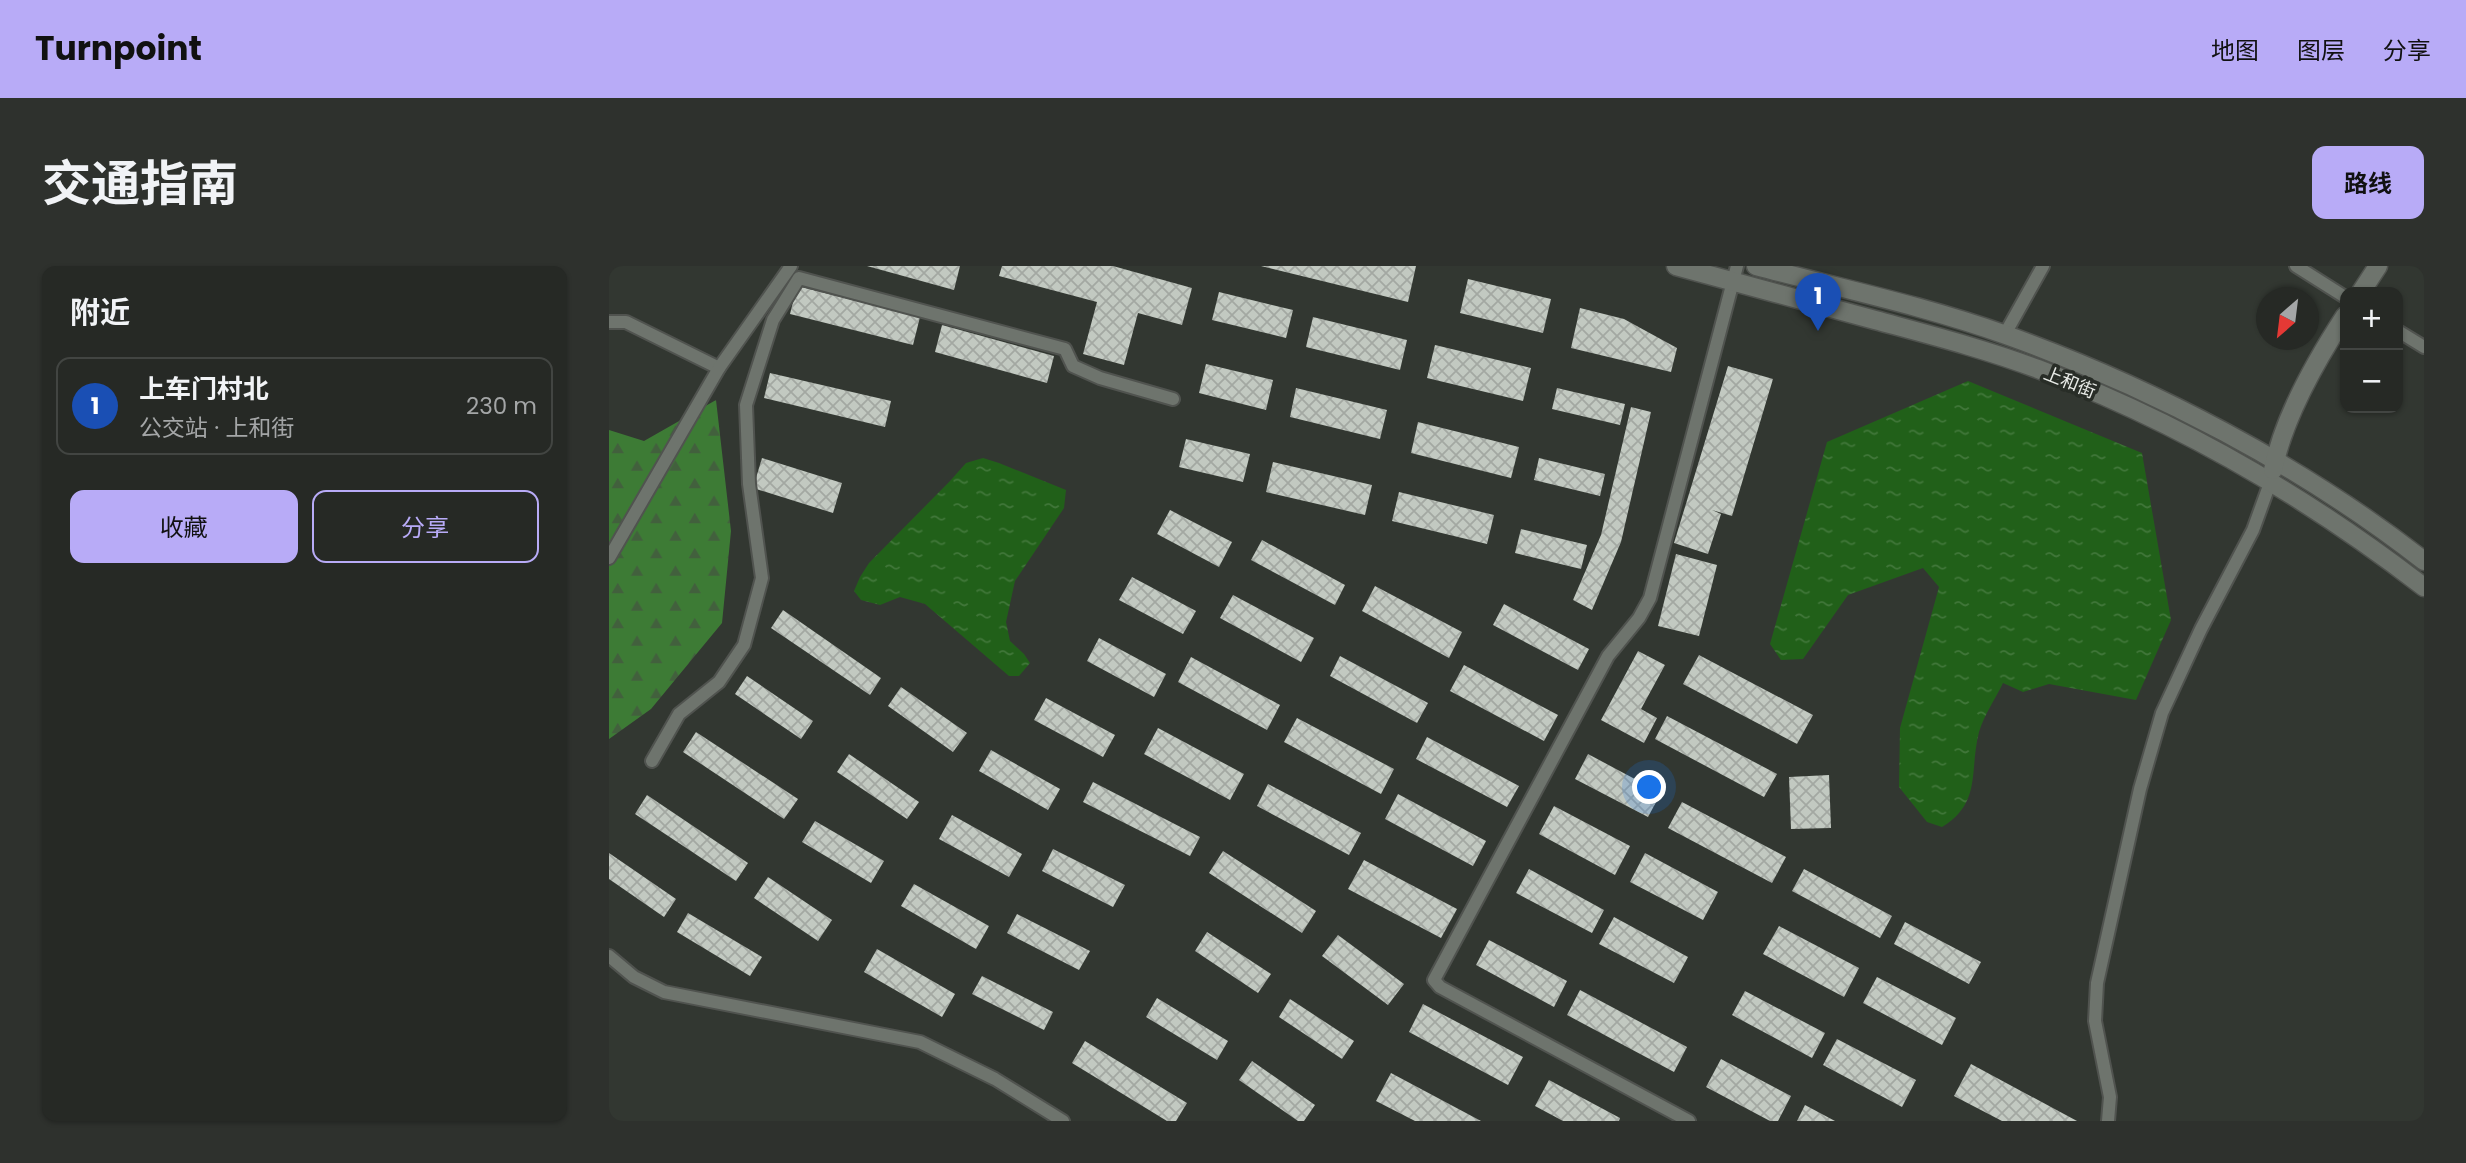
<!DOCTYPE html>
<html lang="zh">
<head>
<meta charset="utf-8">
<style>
  :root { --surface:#262925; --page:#2e312d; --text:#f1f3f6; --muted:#a4a6a7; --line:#424542; --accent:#b8abf7 }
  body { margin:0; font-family:Poppins,"Noto Sans SC",sans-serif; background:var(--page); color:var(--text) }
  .controls { position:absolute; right:21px; top:21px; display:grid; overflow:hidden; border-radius:14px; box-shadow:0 2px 5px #0004 }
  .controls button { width:63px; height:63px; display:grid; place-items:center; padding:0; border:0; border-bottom:2px solid var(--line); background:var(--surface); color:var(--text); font:35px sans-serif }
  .compass { position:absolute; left:1647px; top:21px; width:63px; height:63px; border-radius:50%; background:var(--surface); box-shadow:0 2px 5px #0004; rotate:208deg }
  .you { position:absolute; left:1041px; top:522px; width:24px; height:24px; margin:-18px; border:5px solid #fff; border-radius:50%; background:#1a73e8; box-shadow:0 0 0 10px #1a73e833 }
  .badge { display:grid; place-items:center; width:46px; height:46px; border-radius:50%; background:var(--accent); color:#fff; font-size:23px; font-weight:700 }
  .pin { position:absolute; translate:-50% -58px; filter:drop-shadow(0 2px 4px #0008) }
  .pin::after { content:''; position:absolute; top:37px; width:24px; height:21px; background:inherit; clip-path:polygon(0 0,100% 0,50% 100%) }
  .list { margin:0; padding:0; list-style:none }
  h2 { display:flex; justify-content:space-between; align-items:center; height:91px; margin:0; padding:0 28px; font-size:30px }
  h2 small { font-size:23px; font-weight:400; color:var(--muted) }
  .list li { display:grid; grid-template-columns:46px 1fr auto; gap:21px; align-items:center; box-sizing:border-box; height:98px; margin:0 14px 14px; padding:0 14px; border:2px solid var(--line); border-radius:14px }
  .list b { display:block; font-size:26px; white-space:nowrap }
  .list p { margin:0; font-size:23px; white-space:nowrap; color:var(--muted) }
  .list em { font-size:23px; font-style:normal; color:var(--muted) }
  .actions { display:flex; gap:14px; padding:21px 28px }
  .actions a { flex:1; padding:16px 0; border:2px solid var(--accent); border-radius:14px; text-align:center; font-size:24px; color:var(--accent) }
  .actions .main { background:var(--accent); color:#111 }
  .map { position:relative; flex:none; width:1815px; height:855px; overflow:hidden; border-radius:14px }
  header { display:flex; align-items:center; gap:42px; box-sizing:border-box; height:98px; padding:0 35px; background:var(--accent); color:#111 }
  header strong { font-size:33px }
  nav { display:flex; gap:38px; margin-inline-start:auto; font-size:24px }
  .intro { display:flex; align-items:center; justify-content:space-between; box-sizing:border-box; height:168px; padding:0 42px }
  h1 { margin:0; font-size:49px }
  .button { padding:18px 32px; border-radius:14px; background:var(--accent); color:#111; font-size:24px; font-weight:700 }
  main { display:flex; gap:42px; padding:0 42px }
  aside { flex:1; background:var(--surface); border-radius:14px; box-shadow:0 2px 5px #0004 }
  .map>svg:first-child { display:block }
  .forest { fill:url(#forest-firs) }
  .water { fill:url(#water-ripples) }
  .building { fill:url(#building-cross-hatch) }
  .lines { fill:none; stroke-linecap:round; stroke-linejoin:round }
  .street-casing { stroke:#50534f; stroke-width:16 }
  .secondary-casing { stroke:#50534f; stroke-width:21 }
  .street { stroke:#6e746d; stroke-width:12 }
  .secondary { stroke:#6e746d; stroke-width:18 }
  .labels { text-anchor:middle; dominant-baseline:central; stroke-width:7; stroke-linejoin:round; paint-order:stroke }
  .street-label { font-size:18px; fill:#e8ebe7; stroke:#282d27 }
</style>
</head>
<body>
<header>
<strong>Turnpoint</strong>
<nav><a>地图</a><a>图层</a><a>分享</a></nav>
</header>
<div class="intro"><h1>交通指南</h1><a class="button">路线</a></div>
<main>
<aside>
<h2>附近<small></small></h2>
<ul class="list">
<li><span class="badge" style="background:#1a4fb4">1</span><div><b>上车门村北</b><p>公交站 · 上和街</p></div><em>230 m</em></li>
</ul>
<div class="actions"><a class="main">收藏</a><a>分享</a></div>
</aside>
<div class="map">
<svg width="1815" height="855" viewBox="0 0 1815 855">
  <defs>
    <pattern id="forest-firs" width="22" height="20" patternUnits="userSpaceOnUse" patternTransform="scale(1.75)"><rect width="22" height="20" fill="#3d7b35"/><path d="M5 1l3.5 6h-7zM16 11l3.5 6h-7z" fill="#42603d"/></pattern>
    <pattern id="water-ripples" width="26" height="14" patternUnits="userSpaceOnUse" patternTransform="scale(1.75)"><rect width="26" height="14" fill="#216019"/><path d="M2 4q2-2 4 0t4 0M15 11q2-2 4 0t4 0" fill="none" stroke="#41773a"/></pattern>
    <pattern id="building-cross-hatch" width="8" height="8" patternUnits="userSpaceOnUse" patternTransform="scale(1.75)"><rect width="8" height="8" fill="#c2c9c1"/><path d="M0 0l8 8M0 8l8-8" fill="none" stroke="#a3a8a2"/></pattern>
  </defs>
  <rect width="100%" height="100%" fill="#323731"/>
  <polygon class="forest" points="107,134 122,265 113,357 42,443 0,473 0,164 35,175"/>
  <g class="water">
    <path d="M1359 115 1533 187 1562 354 1527 434 1440 418 1414 426 1394 417C1387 432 1375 449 1370 466 1360 505 1373 537 1333 561L1318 556 1290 521 1291 462 1330 321 1314 302 1239 329 1194 393 1172 394 1161 378 1218 176Z"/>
    <polygon points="374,192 390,197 457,224 455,242 406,315 397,356 401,375 415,388 421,397 410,410 400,410 316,338 291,331 271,339 252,334 245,325 251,311 260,297 341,215 357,197"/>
  </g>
  <g class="building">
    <polygon points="258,0 351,0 345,24"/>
    <polygon points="393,0 504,0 583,22 573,59 529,47 515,99 474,88 488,36 390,10"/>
    <polygon points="652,0 807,0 799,36"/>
    <polygon points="859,13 942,33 934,67 851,47"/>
    <polygon points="188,20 311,51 304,79 181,48"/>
    <polygon points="610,26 684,44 677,72 603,54"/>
    <polygon points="971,42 1015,53 1068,82 1062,106 962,82"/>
    <polygon points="704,51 798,74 791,104 697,81"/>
    <polygon points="333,59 445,90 438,117 326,86"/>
    <polygon points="826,79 922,102 914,135 818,112"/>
    <polygon points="597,98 664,114 657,144 590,127"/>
    <polygon points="1119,100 1164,113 1123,250 1103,244 1112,248 1099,288 1065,277"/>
    <polygon points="161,107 282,135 276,161 155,132"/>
    <polygon points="687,122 778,144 771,173 681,151"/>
    <polygon points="948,122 1016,138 1011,159 943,143"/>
    <polygon points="1022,141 1042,146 1012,276 983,344 964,334 992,269"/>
    <polygon points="809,156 910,181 902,212 802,187"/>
    <polygon points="577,173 641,188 634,216 570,201"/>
    <polygon points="153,192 233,217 224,247 144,222"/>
    <polygon points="930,192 996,208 991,230 925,214"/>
    <polygon points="664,196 763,219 756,249 657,226"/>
    <polygon points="790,226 885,249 878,278 783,255"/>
    <polygon points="561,244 623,276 610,301 548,268"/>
    <polygon points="912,263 978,279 972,303 906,287"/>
    <polygon points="653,274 736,319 726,339 642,294"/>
    <polygon points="1067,288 1108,299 1090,370 1049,360"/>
    <polygon points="523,311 587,345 574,368 510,334"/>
    <polygon points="766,320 853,366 840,392 753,345"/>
    <polygon points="624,329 705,372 692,396 611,352"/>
    <polygon points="895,338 980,383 969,404 884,359"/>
    <polygon points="174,344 272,412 261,429 162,362"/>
    <polygon points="490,372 557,408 545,431 478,395"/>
    <polygon points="1029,385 1056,399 1032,443 1048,452 1035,477 992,454"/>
    <polygon points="1090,389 1204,449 1188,478 1074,418"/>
    <polygon points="731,390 819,437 808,457 721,410"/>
    <polygon points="582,391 671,439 658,464 569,416"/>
    <polygon points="855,399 949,449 935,475 841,425"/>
    <polygon points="138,410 204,455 192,473 126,428"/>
    <polygon points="292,421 358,467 344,486 279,440"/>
    <polygon points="437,432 506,469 494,491 425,454"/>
    <polygon points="1058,450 1168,508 1155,531 1046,473"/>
    <polygon points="688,452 785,503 772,528 675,476"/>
    <polygon points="549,462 635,508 621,534 535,488"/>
    <polygon points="87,466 189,533 175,553 74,486"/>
    <polygon points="818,471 910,520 898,541 807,493"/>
    <polygon points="382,484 451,523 439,544 370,505"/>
    <polygon points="240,488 310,536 298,553 228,506"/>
    <polygon points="979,488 1052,527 1039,551 966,513"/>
    <polygon points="1220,509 1222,562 1182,563 1180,511"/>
    <polygon points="484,516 591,571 581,590 474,536"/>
    <polygon points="659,518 752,567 740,589 648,540"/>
    <polygon points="789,528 877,575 864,600 776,553"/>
    <polygon points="38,529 139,597 127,615 26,548"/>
    <polygon points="1073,536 1177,591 1163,617 1059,562"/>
    <polygon points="945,540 1021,580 1006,609 930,568"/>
    <polygon points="343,549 413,588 400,611 330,573"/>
    <polygon points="206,555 275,595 262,617 193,576"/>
    <polygon points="444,583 516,619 504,641 433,605"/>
    <polygon points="614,585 707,645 693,667 600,607"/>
    <polygon points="0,587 67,633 55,651 0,613"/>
    <polygon points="1036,587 1109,626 1094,654 1021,616"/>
    <polygon points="755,594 848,643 832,672 739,623"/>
    <polygon points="920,603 995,644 983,667 907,627"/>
    <polygon points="1195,603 1283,650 1271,672 1183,625"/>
    <polygon points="159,611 223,654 209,675 145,632"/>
    <polygon points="305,618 380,660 367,683 292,640"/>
    <polygon points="79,647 153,691 141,710 68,666"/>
    <polygon points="408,648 481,685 470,704 398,667"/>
    <polygon points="1005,651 1079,691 1065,717 990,678"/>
    <polygon points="1296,656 1372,696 1360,718 1285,678"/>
    <polygon points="1170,660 1250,702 1235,731 1154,688"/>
    <polygon points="598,666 662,708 649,727 586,685"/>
    <polygon points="729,669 795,718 779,739 713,690"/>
    <polygon points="880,674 958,715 945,741 867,699"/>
    <polygon points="268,683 346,728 333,751 255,706"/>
    <polygon points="373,710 444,746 435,764 363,728"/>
    <polygon points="1268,711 1347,752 1333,779 1254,737"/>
    <polygon points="971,724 1078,781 1065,806 958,749"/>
    <polygon points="1136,725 1216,767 1203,792 1123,749"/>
    <polygon points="548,732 619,775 608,794 537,751"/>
    <polygon points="681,733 745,775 733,793 670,751"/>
    <polygon points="814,738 914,791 899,819 800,766"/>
    <polygon points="1228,773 1307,814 1293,841 1214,799"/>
    <polygon points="476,775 578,837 567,855 558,855 463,797"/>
    <polygon points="1112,793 1182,830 1169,855 1161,855 1097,821"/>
    <polygon points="643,795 706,839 695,855 689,855 630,814"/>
    <polygon points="1362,798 1468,855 1393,855 1345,830"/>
    <polygon points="782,807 872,855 806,855 767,835"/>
    <polygon points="940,814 1011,852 1010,855 954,855 926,840"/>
    <polygon points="1196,839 1226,855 1188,855"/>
  </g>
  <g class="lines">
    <g class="street-casing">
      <g id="street">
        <polyline points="1687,0 1736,31"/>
        <polyline points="0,56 17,56 110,102"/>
        <polyline points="1789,65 1815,81"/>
        <polyline points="1396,68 1434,0"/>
        <polyline points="0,292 110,102 182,0"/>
        <polyline points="43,495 70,448 110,416 135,379 153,312 140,218 137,139 164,54 190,12 456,83 464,100 491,112 564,133"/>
        <polyline points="0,690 25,711 55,726 311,776 386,813 454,855"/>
        <polyline points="1080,855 831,721 825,714 999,390 1030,352 1041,332 1128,0"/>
        <polyline points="1499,855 1501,831 1486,755 1488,717 1531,523 1553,447 1592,363 1644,264 1661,217"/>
      </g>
    </g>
    <g class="secondary-casing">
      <g id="secondary">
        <path d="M1067 0C1133 18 1200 36 1266 54 1321 69 1376 83 1429 103 1567 155 1698 231 1815 321"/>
        <path d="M1147 0C1230 22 1316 40 1397 69 1542 121 1694 200 1815 295"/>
        <polyline points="1752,26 1769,0"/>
        <path d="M1664 204C1674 153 1708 93 1736 50"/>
      </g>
    </g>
    <use href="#street" class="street"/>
    <use href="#secondary" class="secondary"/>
  </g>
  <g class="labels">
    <g class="street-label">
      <text transform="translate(1461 116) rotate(22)">上和街</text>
    </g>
  </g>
</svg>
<div class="controls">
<button>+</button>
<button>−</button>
</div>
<svg class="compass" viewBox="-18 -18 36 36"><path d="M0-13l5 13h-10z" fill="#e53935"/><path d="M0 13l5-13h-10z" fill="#a4a6a7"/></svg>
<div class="you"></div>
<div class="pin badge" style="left:1209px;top:65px;background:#1a4fb4">1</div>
</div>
</main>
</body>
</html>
